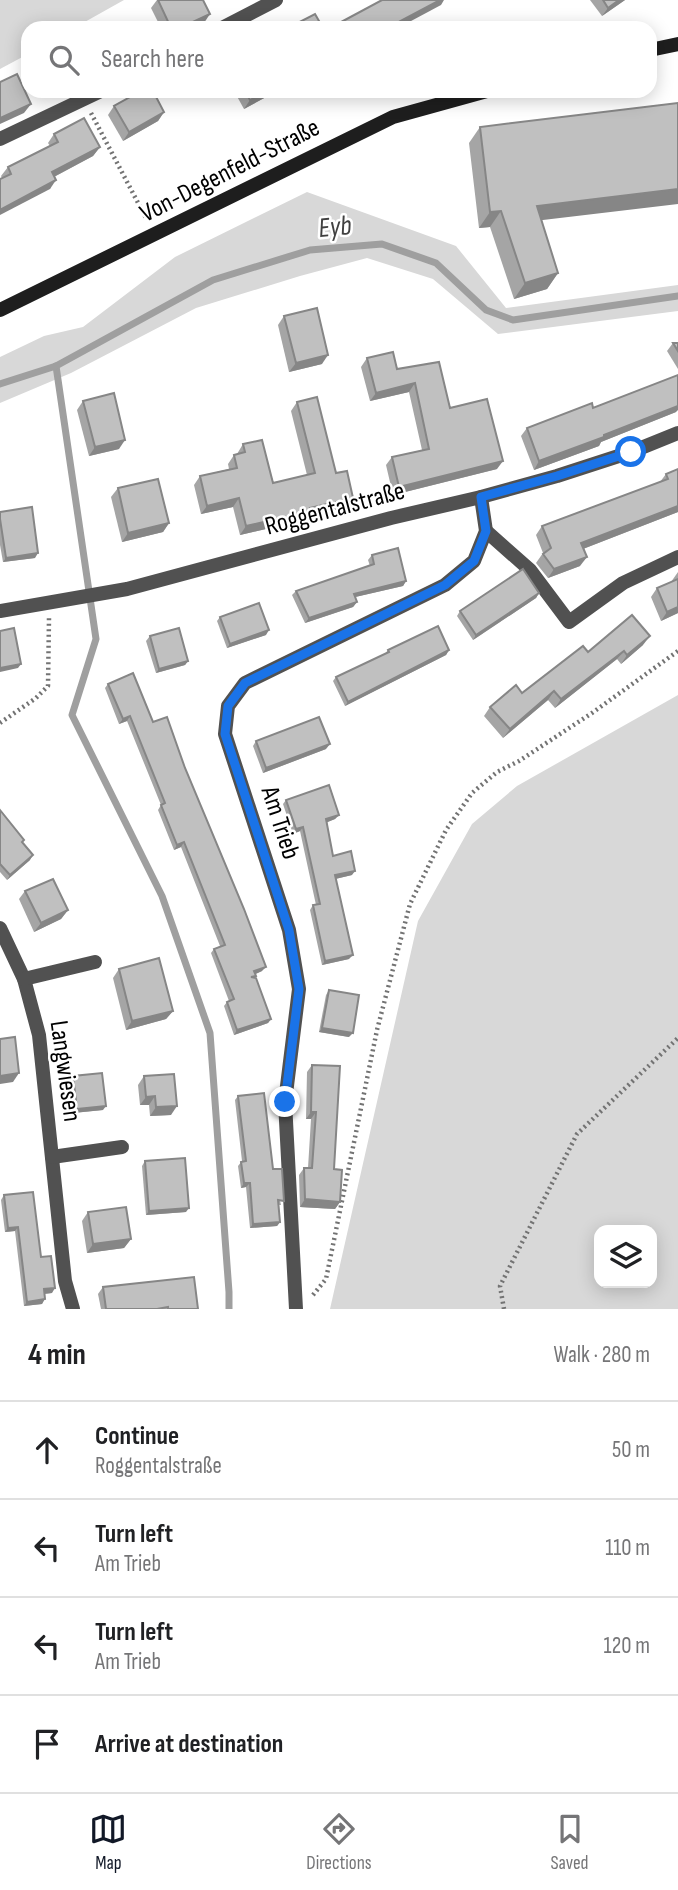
<!DOCTYPE html>
<html lang="en">
<head>
<meta charset="utf-8">
<style>
  :root { --surface:#fff; --page:#f2f2f2; --text:#202124; --muted:#757577; --line:#e0e0e0; --accent:#111827 }
  body { margin:0; font-family:"Sofia Sans Condensed",sans-serif; background:var(--page); color:var(--text) }
  .controls { position:absolute; right:21px; bottom:21px; display:grid; overflow:hidden; border-radius:14px; box-shadow:0 4px 18px #0003 }
  .controls button { width:63px; height:63px; display:grid; place-items:center; padding:0; border:0; border-bottom:2px solid var(--line); background:var(--surface); color:var(--text); font:35px sans-serif }
  .stop { position:absolute; width:21px; height:21px; margin:-16px; border:5px solid #1a73e8; border-radius:50%; background:#fff }
  .stop.end { background:#1a73e8; border-color:#fff; box-shadow:0 2px 7px #0008 }
  .list { margin:0; padding:0; list-style:none }
  h2 { display:flex; justify-content:space-between; align-items:center; height:91px; margin:0; padding:0 28px; font-size:30px }
  h2 small { font-size:23px; font-weight:400; color:var(--muted) }
  .list li { display:grid; grid-template-columns:46px 1fr auto; gap:21px; align-items:center; box-sizing:border-box; height:98px; padding:0 28px; border-top:2px solid var(--line) }
  .list b { display:block; font-size:26px; white-space:nowrap }
  .list p { margin:0; font-size:23px; white-space:nowrap; color:var(--muted) }
  .list em { font-size:23px; font-style:normal; color:var(--muted) }
  .icon { flex:none; width:38px; height:38px; fill:none; stroke:currentColor; stroke-width:2; stroke-linecap:round; stroke-linejoin:round }
  .map { position:relative; flex:none; width:678px; height:1309px; overflow:hidden }
  .search { position:absolute; background:var(--surface); box-shadow:0 4px 18px #0003; left:21px; right:21px; top:21px; height:77px; display:flex; align-items:center; gap:18px; box-sizing:border-box; padding:0 24px; border-radius:21px; color:var(--muted); font-size:26px }
  .sheet { height:483px; background:var(--surface) }
  nav { display:flex; justify-content:space-around; align-items:center; box-sizing:border-box; height:98px; border-top:2px solid var(--line); background:var(--surface); font-size:19px; color:var(--muted) }
  nav a { display:grid; justify-items:center; gap:4px }
  nav .on { color:var(--accent) }
  .map>svg:first-child { display:block }
  .green { fill:#d8d8d8; fill-rule:evenodd }
  .lines { fill:none; stroke-linecap:round; stroke-linejoin:round }
  .stream { stroke:#9f9f9f; stroke-width:7 }
  .path { stroke:#737373; stroke-width:4.5; stroke-dasharray:2 3.5; stroke-linecap:butt }
  .street { stroke:#515151; stroke-width:14 }
  .secondary { stroke:#1e1e1e; stroke-width:14 }
  .wall { fill:#a5a5a5 }
  .shaded-wall { fill:#868686 }
  .building { fill:#c0c0c0; stroke:#868686; stroke-width:2 }
  .route { stroke:#1a73e8; stroke-width:9 }
  .labels { text-anchor:middle; dominant-baseline:central; stroke-width:5; stroke-linejoin:round; paint-order:stroke }
  .street-label { font-size:26px; fill:#000; stroke:#fff }
  .water-label { font-size:28px; font-style:italic; fill:#404040; stroke:#fff }
</style>
</head>
<body>
<div class="map">
<svg width="678" height="1309" viewBox="0 0 678 1309">
  <rect width="100%" height="100%" fill="#fff"/>
  <g class="green">
    <polygon points="0,0 124,0 74,28 28,28 28,54 0,69"/>
    <polygon points="307,192 456,246 506,308 678,285 678,311 498,334 433,279 367,258 300,276 196,308 71,373 0,403 0,357 44,336 83,327 175,257"/>
    <path d="M678 695V1309H330L418 921 472 824 517 786ZM652 1230V1283H599V1230Z"/>
  </g>
  <g class="lines">
    <g class="stream">
      <polyline points="56,366 96,639 72,715 162,896 210,1033 229,1292 229,1309"/>
      <polyline points="0,384 56,366 213,280 310,250 382,244 436,263 486,310 513,320 678,296"/>
    </g>
    <g class="path">
      <polyline points="91,113 147,220"/>
      <polyline points="0,723 36,698 48,686 49,618"/>
      <polyline points="313,1295 326,1279 377,1030 410,904 446,830 472,793 497,772 519,761 592,713 678,651"/>
      <polyline points="504,1309 500,1286 577,1134 678,1038"/>
    </g>
    <g class="street">
      <polyline points="222,28 276,0"/>
      <polyline points="0,139 101,91"/>
      <polyline points="486,531 530,570 569,622 623,583 678,557"/>
      <polyline points="0,611 127,589 391,518 481,497 557,476 631,452 678,433"/>
      <polyline points="0,928 24,979 39,1035 65,1281 73,1309"/>
      <polyline points="24,979 95,962"/>
      <polyline points="52,1157 122,1147"/>
      <polyline points="296,1309 285,1102 299,989 289,930 225,734 228,706 245,683 445,585 474,561 486,531 481,497"/>
    </g>
    <g class="secondary">
      <polyline points="650,50 678,44"/>
      <polyline points="0,310 393,117 487,91"/>
    </g>
  </g>
  <g class="wall">
    <polygon points="157,0 203,0 204,23 193,28 161,28 151,8"/>
    <polygon points="590,0 625,0 602,16"/>
    <polygon points="234,91 277,91 244,109"/>
    <polygon points="114,106 164,112 158,121 123,141 108,115"/>
    <polygon points="480,127 541,220 558,273 547,289 514,299 490,227 479,228 469,143"/>
    <polygon points="54,134 100,147 93,156 54,177 50,189 2,178 1,176 8,167 50,146 48,143"/>
    <polygon points="284,316 322,364 289,372 278,325"/>
    <polygon points="673,343 678,343 678,369 667,351"/>
    <polygon points="367,358 397,369 450,408 497,469 393,495 386,465 392,457 422,450 409,392 370,401 361,367"/>
    <polygon points="83,401 119,449 89,456 77,410"/>
    <polygon points="297,402 336,473 353,498 347,507 311,515 306,523 280,529 279,526 240,535 233,507 201,514 194,485 200,476 229,469 228,464 234,455 237,454 243,444 273,483 307,475 291,411"/>
    <polygon points="593,408 676,412 601,442 599,446 534,470 521,436 527,428"/>
    <polygon points="678,469 678,512 583,549 580,566 548,578 536,563 543,553 536,535 542,526 660,482 666,474"/>
    <polygon points="118,488 169,523 163,532 122,542 111,497"/>
    <polygon points="0,512 35,558 3,562 0,545"/>
    <polygon points="372,555 406,581 403,586 355,597 357,602 353,607 305,623 292,595 296,591 370,566 368,560"/>
    <polygon points="678,572 678,613 661,621 651,597 657,588 671,582"/>
    <polygon points="539,593 536,598 473,640 457,616 460,611"/>
    <polygon points="220,617 266,635 227,648 217,621"/>
    <polygon points="150,636 188,661 185,665 156,673 146,641"/>
    <polygon points="643,645 621,664 617,659 555,708 548,700 503,738 484,716 490,707 522,693 588,652"/>
    <polygon points="388,650 449,650 446,655 345,706 333,681 336,677 385,654"/>
    <polygon points="108,684 153,722 185,768 262,971 255,974 255,977 271,1019 268,1023 234,1035 224,1006 227,1002 229,1001 211,953 214,949 220,946 181,847 174,850 158,810 161,805 127,721 119,724 105,688"/>
    <polygon points="256,741 326,749 263,773 253,746"/>
    <polygon points="286,800 339,815 335,819 327,822 333,856 352,875 335,879 349,959 322,965 310,910 313,905 316,905 300,831 293,834 283,804"/>
    <polygon points="0,810 23,842 30,860 7,880 0,872"/>
    <polygon points="25,891 68,910 61,919 34,932 19,899"/>
    <polygon points="119,969 173,1011 166,1019 126,1030 113,978"/>
    <polygon points="329,990 349,1037 319,1032 326,995"/>
    <polygon points="312,1065 340,1202 335,1209 300,1207 299,1175 304,1168 308,1168 311,1119 306,1119 307,1072"/>
    <polygon points="73,1076 103,1110 73,1113 69,1081"/>
    <polygon points="144,1076 171,1115 150,1116 149,1105 140,1105 138,1085"/>
    <polygon points="238,1096 273,1169 281,1205 279,1205 280,1222 277,1226 250,1228 246,1187 241,1188 238,1166 242,1161 235,1100"/>
    <polygon points="145,1161 186,1212 146,1215 142,1166"/>
    <polygon points="4,1195 41,1257 52,1293 45,1294 42,1304 24,1306 15,1231 5,1232 1,1200"/>
    <polygon points="88,1212 131,1239 124,1248 87,1253 82,1221"/>
    <polygon points="103,1287 198,1309 101,1309 98,1294"/>
  </g>
  <g class="shaded-wall">
    <polygon points="440,0 444,0 441,5 398,28 393,28 395,24"/>
    <polygon points="619,0 625,0 602,16 608,8"/>
    <polygon points="210,14 204,23 193,28 180,28"/>
    <polygon points="266,91 277,91 244,109 250,100"/>
    <polygon points="31,104 24,113 0,124 0,118"/>
    <polygon points="164,112 158,121 123,141 129,132"/>
    <polygon points="100,147 93,156 46,181 52,172"/>
    <polygon points="56,180 50,189 0,215 0,210"/>
    <polygon points="678,189 678,204 526,222 537,206"/>
    <polygon points="501,211 490,227 479,228 490,212"/>
    <polygon points="558,273 547,289 514,299 525,283"/>
    <polygon points="328,355 322,364 289,372 296,363"/>
    <polygon points="415,383 409,392 370,401 376,393"/>
    <polygon points="678,406 678,410 676,412 601,442 599,446 534,470 539,461"/>
    <polygon points="125,440 119,449 89,456 95,447"/>
    <polygon points="503,461 497,469 393,495 399,487"/>
    <polygon points="239,498 233,507 201,514 207,506"/>
    <polygon points="353,498 347,507 311,515 306,523 280,529 286,520 310,508"/>
    <polygon points="678,506 678,512 575,552 581,543"/>
    <polygon points="285,517 279,526 240,535 246,526"/>
    <polygon points="169,523 163,532 122,542 128,533"/>
    <polygon points="38,553 35,558 3,562 6,558"/>
    <polygon points="587,557 580,566 548,578 554,569"/>
    <polygon points="406,581 403,586 351,598 354,594"/>
    <polygon points="539,593 536,598 473,640 476,635"/>
    <polygon points="357,602 353,607 305,623 309,618"/>
    <polygon points="678,607 678,613 661,621 667,612"/>
    <polygon points="269,630 266,635 227,648 230,644"/>
    <polygon points="650,636 643,645 621,664 627,655"/>
    <polygon points="449,650 446,655 345,706 348,702"/>
    <polygon points="624,651 617,659 555,708 561,699"/>
    <polygon points="188,661 185,665 156,673 159,669"/>
    <polygon points="21,664 18,668 0,672 0,668"/>
    <polygon points="554,691 548,700 503,738 510,729"/>
    <polygon points="130,716 127,721 119,724 123,719"/>
    <polygon points="330,744 326,749 263,773 266,768"/>
    <polygon points="339,815 335,819 323,824 326,819"/>
    <polygon points="303,827 300,831 293,834 296,829"/>
    <polygon points="184,842 181,847 174,850 177,845"/>
    <polygon points="33,855 30,860 7,880 10,875"/>
    <polygon points="355,871 352,875 331,880 335,875"/>
    <polygon points="68,910 61,919 34,932 41,923"/>
    <polygon points="353,955 349,959 322,965 325,961"/>
    <polygon points="266,967 262,971 251,976 254,971"/>
    <polygon points="173,1011 166,1019 126,1030 132,1021"/>
    <polygon points="271,1019 268,1023 234,1035 237,1030"/>
    <polygon points="322,1028 353,1033 349,1037 319,1032"/>
    <polygon points="19,1073 13,1082 0,1084 0,1076"/>
    <polygon points="155,1096 149,1105 140,1105 146,1097"/>
    <polygon points="106,1106 103,1110 73,1113 77,1109"/>
    <polygon points="177,1106 171,1115 150,1116 156,1107"/>
    <polygon points="311,1112 316,1112 311,1119 306,1119"/>
    <polygon points="244,1183 250,1183 246,1187 241,1188"/>
    <polygon points="305,1199 340,1202 335,1209 300,1207"/>
    <polygon points="189,1208 186,1212 146,1215 149,1211"/>
    <polygon points="280,1222 277,1226 250,1228 253,1224"/>
    <polygon points="18,1227 15,1231 5,1232 8,1228"/>
    <polygon points="131,1239 124,1248 87,1253 93,1244"/>
    <polygon points="55,1288 52,1293 41,1294 44,1289"/>
    <polygon points="45,1299 42,1304 24,1306 27,1302"/>
  </g>
  <g class="building">
    <polygon points="158,0 203,0 210,14 180,28 171,28"/>
    <polygon points="382,0 440,0 395,24 397,28 330,28"/>
    <polygon points="603,0 619,0 608,8"/>
    <polygon points="315,14 323,28 288,28"/>
    <polygon points="17,74 31,104 0,118 0,82"/>
    <polygon points="141,91 153,91 164,112 129,132 114,106"/>
    <polygon points="245,91 266,91 250,100"/>
    <polygon points="678,103 678,189 537,206 558,273 525,283 501,211 490,212 480,127"/>
    <polygon points="84,118 100,147 52,172 56,180 0,210 0,179 11,174 8,167 58,142 54,134"/>
    <polygon points="317,308 328,355 296,363 284,316"/>
    <polygon points="673,343 678,343 678,351"/>
    <polygon points="393,352 397,369 439,362 450,408 487,399 503,461 399,487 392,457 429,449 415,383 376,393 367,358"/>
    <polygon points="678,375 678,406 604,435 604,437 539,461 527,428 592,403 593,408"/>
    <polygon points="114,393 125,440 95,447 83,401"/>
    <polygon points="317,397 336,473 347,471 353,498 310,508 312,514 286,520 285,517 246,526 239,498 207,506 200,476 237,468 234,455 245,452 243,444 262,440 273,483 315,473 297,402"/>
    <polygon points="678,469 678,506 581,543 587,557 554,569 543,554 551,548 542,526 668,479 666,474"/>
    <polygon points="158,479 169,523 128,533 118,488"/>
    <polygon points="32,507 38,553 6,558 0,519 0,512"/>
    <polygon points="398,548 406,581 354,594 357,602 309,618 296,591 374,564 372,555"/>
    <polygon points="523,569 539,593 476,635 460,611"/>
    <polygon points="678,579 678,607 667,612 657,588"/>
    <polygon points="259,603 269,630 230,644 220,617"/>
    <polygon points="632,615 650,636 627,655 624,651 561,699 554,691 510,729 490,707 516,685 522,693 583,646 588,652"/>
    <polygon points="438,626 449,650 348,702 336,677 389,652 388,650"/>
    <polygon points="14,628 21,664 0,668 0,631"/>
    <polygon points="179,628 188,661 159,669 150,636"/>
    <polygon points="133,673 153,722 167,717 185,768 244,909 266,967 254,971 256,976 251,977 256,978 271,1019 237,1030 227,1002 234,999 214,949 225,945 184,842 177,845 161,805 165,803 130,716 123,719 108,684"/>
    <polygon points="319,717 330,744 266,768 256,741"/>
    <polygon points="329,785 339,815 326,819 333,856 351,851 355,871 335,875 353,955 325,961 313,905 320,904 303,827 296,829 286,800"/>
    <polygon points="0,810 24,840 22,842 33,855 10,875 0,864"/>
    <polygon points="53,879 68,910 41,923 25,891"/>
    <polygon points="159,958 173,1011 132,1021 119,969"/>
    <polygon points="329,990 359,995 353,1033 322,1028"/>
    <polygon points="15,1037 19,1073 0,1076 0,1039"/>
    <polygon points="312,1065 340,1066 334,1169 342,1170 340,1202 305,1199 304,1168 312,1168 316,1112 311,1112"/>
    <polygon points="102,1073 106,1106 77,1109 73,1076"/>
    <polygon points="174,1074 177,1106 156,1107 155,1096 146,1097 144,1076"/>
    <polygon points="264,1093 273,1169 282,1169 284,1201 278,1200 280,1222 253,1224 250,1183 244,1183 241,1162 246,1161 238,1096"/>
    <polygon points="185,1158 189,1208 149,1211 145,1161"/>
    <polygon points="33,1192 41,1257 51,1256 55,1288 44,1289 45,1299 27,1302 18,1227 8,1228 4,1195"/>
    <polygon points="126,1207 131,1239 93,1244 88,1212"/>
    <polygon points="194,1277 198,1309 168,1309 168,1307 157,1309 106,1309 103,1287"/>
  </g>
  <g class="lines">
    <polyline class="route" points="285,1102 299,989 289,930 225,734 228,706 245,683 445,585 474,561 486,531 481,497 557,476 631,452"/>
  </g>
  <g class="labels">
    <g class="street-label">
      <text transform="translate(230 171) rotate(-27)">Von-Degenfeld-Straße</text>
      <text transform="translate(335 509) rotate(-15)">Roggentalstraße</text>
      <text transform="translate(280 823) rotate(72)">Am Trieb</text>
      <text transform="translate(65 1071) rotate(82)">Langwiesen</text>
    </g>
    <g class="water-label">
      <text transform="translate(335 227) rotate(-6)">Eyb</text>
    </g>
  </g>
</svg>
<div class="controls">
<button><svg class="icon" aria-label="layers" viewBox="0 0 24 24"><path d="M12 4l9 5-9 5-9-5zM3 14l9 5 9-5"/></svg></button>
</div>
<div class="stop" style="left:631px;top:452px"></div>
<div class="stop end" style="left:285px;top:1102px"></div>
<div class="search"><svg class="icon" aria-label="search" viewBox="0 0 24 24"><circle cx="10" cy="10" r="6"/><path d="M15 15l6 6"/></svg>Search here</div>
</div>
<section class="sheet">
<h2>4 min<small>Walk · 280 m</small></h2>
<ul class="list">
<li><svg class="icon" aria-label="ahead" viewBox="0 0 24 24"><path d="M12 20V5M6 11l6-6 6 6"/></svg><div><b>Continue</b><p>Roggentalstraße</p></div><em>50 m</em></li>
<li><svg class="icon" aria-label="left" viewBox="0 0 24 24"><path d="M17 20v-9H6M10 6l-5 5 5 5"/></svg><div><b>Turn left</b><p>Am Trieb</p></div><em>110 m</em></li>
<li><svg class="icon" aria-label="left" viewBox="0 0 24 24"><path d="M17 20v-9H6M10 6l-5 5 5 5"/></svg><div><b>Turn left</b><p>Am Trieb</p></div><em>120 m</em></li>
<li><svg class="icon" aria-label="arrive" viewBox="0 0 24 24"><path d="M6 21V4h12l-3 4 3 4H6"/></svg><div><b>Arrive at destination</b></div></li>
</ul>
</section>
<nav>
<a class="on"><svg class="icon" aria-label="map" viewBox="0 0 24 24"><path d="M3 6l6-2 6 2 6-2v14l-6 2-6-2-6 2zM9 4v14M15 6v14"/></svg>Map</a>
<a><svg class="icon" aria-label="directions" viewBox="0 0 24 24"><path d="M12 3l9 9-9 9-9-9zM9 14v-3h6M13 9l2 2-2 2"/></svg>Directions</a>
<a><svg class="icon" aria-label="saved" viewBox="0 0 24 24"><path d="M7 4h10v16l-5-4-5 4z"/></svg>Saved</a>
</nav>
</body>
</html>
